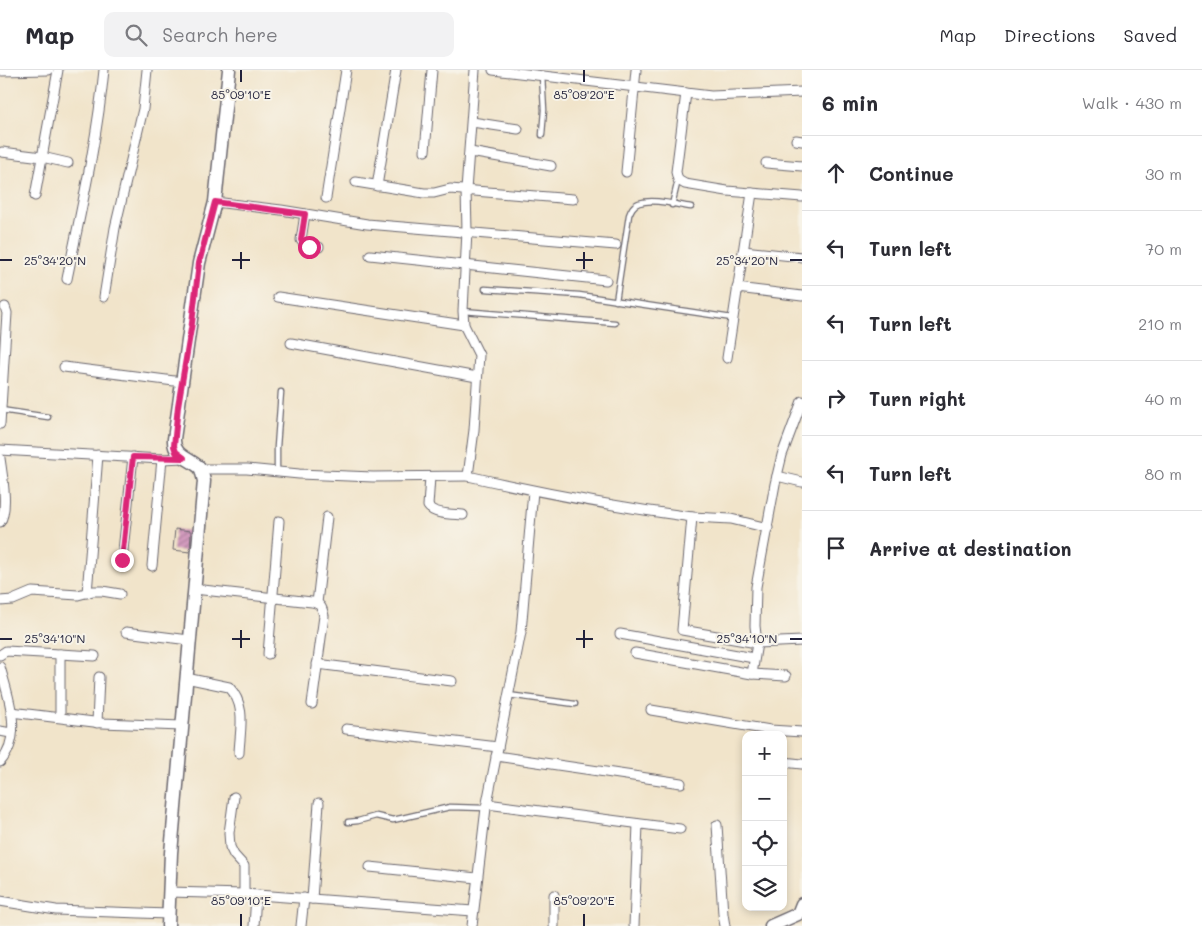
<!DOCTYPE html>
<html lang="en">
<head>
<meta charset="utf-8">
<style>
  :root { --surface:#fff; --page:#f2f2f3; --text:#2b2b33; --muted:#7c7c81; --line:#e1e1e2 }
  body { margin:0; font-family:Mali,sans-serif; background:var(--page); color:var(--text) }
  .controls { position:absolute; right:15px; bottom:15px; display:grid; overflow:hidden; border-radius:10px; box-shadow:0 2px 8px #0003 }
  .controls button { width:45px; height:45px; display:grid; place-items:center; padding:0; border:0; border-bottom:1px solid var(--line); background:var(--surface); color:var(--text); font:25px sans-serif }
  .stop { position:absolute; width:15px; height:15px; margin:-11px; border:4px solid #db2777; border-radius:50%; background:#fff }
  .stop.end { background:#db2777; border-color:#fff; box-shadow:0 1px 5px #0008 }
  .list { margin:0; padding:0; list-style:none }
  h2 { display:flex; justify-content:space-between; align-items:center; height:65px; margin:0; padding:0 20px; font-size:21px }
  h2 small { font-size:16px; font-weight:400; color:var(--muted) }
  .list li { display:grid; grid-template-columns:32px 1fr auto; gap:15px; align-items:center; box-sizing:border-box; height:75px; padding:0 20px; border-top:1px solid var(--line) }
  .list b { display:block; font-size:19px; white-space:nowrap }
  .list em { font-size:16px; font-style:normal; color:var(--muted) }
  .icon { flex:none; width:28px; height:28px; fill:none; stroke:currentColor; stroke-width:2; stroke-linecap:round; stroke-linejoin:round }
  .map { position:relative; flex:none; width:802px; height:856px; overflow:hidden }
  header { display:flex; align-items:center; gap:30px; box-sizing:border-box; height:70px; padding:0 25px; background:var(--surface); border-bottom:1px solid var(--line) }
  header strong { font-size:24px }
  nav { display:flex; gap:28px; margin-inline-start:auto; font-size:18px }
  .search { width:350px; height:45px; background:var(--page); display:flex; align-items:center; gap:12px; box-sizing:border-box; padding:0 18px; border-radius:10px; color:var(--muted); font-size:19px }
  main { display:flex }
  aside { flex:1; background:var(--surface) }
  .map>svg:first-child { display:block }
  .building { fill:url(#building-hatch) }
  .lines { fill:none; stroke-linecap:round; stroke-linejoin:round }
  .lane-casing { stroke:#6a666d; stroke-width:7 }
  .street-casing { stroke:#6a666d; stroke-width:11 }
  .secondary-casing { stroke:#6a666d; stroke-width:15 }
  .lane { stroke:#fff; stroke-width:4.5 }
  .street { stroke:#fff; stroke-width:9 }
  .secondary { stroke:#fff; stroke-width:12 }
  .route { stroke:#db2777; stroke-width:6 }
  .ticks { fill:none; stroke:#22223b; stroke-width:2 }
  .ticks-label { font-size:12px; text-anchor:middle; fill:#22223b; stroke:#f7f3e8; stroke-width:4; stroke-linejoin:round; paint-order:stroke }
</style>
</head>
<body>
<header>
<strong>Map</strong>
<div class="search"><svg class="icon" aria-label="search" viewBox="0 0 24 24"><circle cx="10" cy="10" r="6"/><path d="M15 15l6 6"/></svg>Search here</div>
<nav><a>Map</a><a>Directions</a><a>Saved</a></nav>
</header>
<main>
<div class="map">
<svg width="802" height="856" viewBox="0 0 802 856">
  <defs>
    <pattern id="building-hatch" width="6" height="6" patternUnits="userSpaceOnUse" patternTransform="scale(1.25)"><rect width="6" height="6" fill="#d39bbe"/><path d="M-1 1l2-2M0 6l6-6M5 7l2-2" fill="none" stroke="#ab7e9c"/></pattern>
  </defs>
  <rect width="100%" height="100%" fill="#f7f3e8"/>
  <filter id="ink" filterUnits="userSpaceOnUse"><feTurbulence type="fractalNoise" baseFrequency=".02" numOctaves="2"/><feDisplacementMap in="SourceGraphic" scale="10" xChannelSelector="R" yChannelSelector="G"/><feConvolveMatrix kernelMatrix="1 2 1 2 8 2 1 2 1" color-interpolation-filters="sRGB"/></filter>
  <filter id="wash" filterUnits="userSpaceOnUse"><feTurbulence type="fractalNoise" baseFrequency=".0096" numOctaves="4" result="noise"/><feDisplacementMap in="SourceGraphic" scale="20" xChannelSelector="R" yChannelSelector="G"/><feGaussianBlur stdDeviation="1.12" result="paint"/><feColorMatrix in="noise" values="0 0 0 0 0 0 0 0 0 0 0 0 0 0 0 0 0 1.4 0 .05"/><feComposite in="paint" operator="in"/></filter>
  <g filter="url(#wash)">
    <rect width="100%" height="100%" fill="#f1e4ca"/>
    <g id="blocks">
      <polygon class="building" points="175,459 191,461 190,482 173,480"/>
    </g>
  </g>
  <g filter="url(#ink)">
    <use href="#blocks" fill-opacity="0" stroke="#6a666d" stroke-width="1"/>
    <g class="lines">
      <g class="lane-casing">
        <g id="lane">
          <polyline points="542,6 544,40 542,65"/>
          <polyline points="672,135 678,110"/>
          <polyline points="485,219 579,225 732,248"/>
          <path d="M616 231 629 145C631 140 633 135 639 133 654 128 676 135 691 137"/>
          <polyline points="463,241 615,253"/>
          <polyline points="1,340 48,347"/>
          <polyline points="277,402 277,377 281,322"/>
          <polyline points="508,625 575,634"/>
          <polyline points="348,752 358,751 376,746 393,750 402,748 450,737 486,738"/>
        </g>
      </g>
      <g class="street-casing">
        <g id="street">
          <polyline points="493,0 711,26 802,22"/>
          <polyline points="0,1 49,0"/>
          <polyline points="686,23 676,102 678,110 685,114 727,121 802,127"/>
          <polyline points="472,52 518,59"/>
          <polyline points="796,70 802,71"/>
          <polyline points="425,81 432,0"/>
          <polyline points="2,82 42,87 68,93"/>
          <polyline points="470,82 551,96"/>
          <polyline points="766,93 802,96"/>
          <polyline points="626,102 636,0"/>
          <polyline points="356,112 424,123 434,123 450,119 573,129"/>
          <polyline points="377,116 396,0"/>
          <polyline points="35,126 58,0"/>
          <polyline points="326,128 346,0"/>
          <polyline points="215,132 281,140 367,154 616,175"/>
          <path d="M305 144 301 170C305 177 312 177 319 177"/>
          <polyline points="743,181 802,187"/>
          <polyline points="370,185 606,210"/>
          <path d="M67 209C81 140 97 71 104 0"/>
          <polyline points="737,218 802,226"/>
          <polyline points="104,227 115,158 143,39 147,0"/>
          <polyline points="278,227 464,255"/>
          <polyline points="291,273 477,307"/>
          <polyline points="727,288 752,123"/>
          <polyline points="64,297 182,312"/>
          <polyline points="802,331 782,385 775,414 756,517 755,556 757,573 802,571"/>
          <polyline points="0,354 7,243 5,237"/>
          <polyline points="0,380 162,389 184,388"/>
          <path d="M0 388C2 404 9 439 0 452"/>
          <polyline points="201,399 247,399 299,404 373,407 468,406 474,360 479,285 464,255 463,241 467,161 466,120 475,0"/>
          <path d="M468 406C543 423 617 437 692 447L682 560 757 573 752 604"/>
          <polyline points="777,406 802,412"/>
          <path d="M430 407 428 436C434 445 453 444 463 445"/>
          <polyline points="692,447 731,449 768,458"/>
          <polyline points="122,490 133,387"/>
          <polyline points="152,496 162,389"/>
          <path d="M194 519 312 532C321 534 322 537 324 546L312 634"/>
          <polyline points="87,523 98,385"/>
          <polyline points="0,531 13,530 32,522 78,525 93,521 102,521 120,524"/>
          <polyline points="317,533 327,447"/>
          <polyline points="126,562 189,570"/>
          <polyline points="620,564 754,588"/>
          <polyline points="635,583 752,604 786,606"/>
          <polyline points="268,584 279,451"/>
          <polyline points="0,585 6,581 95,586"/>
          <polyline points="317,594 452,611"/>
          <path d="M0 597C8 626 24 666 0 692"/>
          <path d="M186 608 229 617C247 636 240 659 239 683"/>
          <polyline points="651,640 770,660 802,662"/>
          <polyline points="11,642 102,653 182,656"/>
          <polyline points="60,647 60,584"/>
          <polyline points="97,653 99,607"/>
          <polyline points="346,659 498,677"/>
          <polyline points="0,661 11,663"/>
          <polyline points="496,686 681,713"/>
          <polyline points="783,692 802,694"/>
          <polyline points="234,727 229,763 230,777 234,785 244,796 244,824"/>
          <polyline points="487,734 680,759"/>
          <polyline points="717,755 723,844 725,856"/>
          <polyline points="370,797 477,808"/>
          <polyline points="169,822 244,824 473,841"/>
          <polyline points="312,829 319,733"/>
          <polyline points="0,831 56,840 168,844"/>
          <polyline points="254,856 256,825"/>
          <polyline points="301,856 304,828"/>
          <polyline points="472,856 486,738 521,562 533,421"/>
          <polyline points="554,856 554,825"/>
          <polyline points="634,856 638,754"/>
        </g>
      </g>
      <g class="secondary-casing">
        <g id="secondary">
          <path d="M168 856 171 783 204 411 201 399C191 388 173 387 174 369L199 193 215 132 229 0"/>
          <polyline points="771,856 798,844 802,834"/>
        </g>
      </g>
      <use href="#lane" class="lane"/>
      <use href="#street" class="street"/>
      <use href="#secondary" class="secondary"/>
    </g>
  </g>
  <g class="lines" filter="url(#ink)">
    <polyline class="route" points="122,490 133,387 184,388 176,382 174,376 178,336 192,253 199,193 215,132 305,144 301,170 303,173 309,177"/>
  </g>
  <path class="ticks" d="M241 0V12M584 0V12M241 182V199M584 182V199M0 190H12M232 190H250M576 190H593M790 190H802M241 560V578M584 560V578M0 569H12M232 569H250M576 569H593M790 569H802M241 844V856M584 844V856"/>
  <g class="ticks-label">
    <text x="241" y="29">85°09'10"E</text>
    <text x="584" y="29">85°09'20"E</text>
    <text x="55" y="195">25°34'20"N</text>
    <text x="747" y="195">25°34'20"N</text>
    <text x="55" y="573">25°34'10"N</text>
    <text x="747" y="573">25°34'10"N</text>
    <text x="241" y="835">85°09'10"E</text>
    <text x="584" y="835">85°09'20"E</text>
  </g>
</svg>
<div class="controls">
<button>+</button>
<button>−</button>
<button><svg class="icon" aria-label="locate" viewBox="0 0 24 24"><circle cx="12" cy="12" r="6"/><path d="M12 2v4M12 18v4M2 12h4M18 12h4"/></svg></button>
<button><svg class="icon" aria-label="layers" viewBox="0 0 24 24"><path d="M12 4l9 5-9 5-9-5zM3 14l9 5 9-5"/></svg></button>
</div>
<div class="stop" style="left:309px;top:177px"></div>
<div class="stop end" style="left:122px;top:490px"></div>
</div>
<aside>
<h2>6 min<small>Walk · 430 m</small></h2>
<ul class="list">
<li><svg class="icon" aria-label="ahead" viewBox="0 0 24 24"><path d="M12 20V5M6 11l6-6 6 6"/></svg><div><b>Continue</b></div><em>30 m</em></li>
<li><svg class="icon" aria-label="left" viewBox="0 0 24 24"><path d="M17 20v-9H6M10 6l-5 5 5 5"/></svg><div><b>Turn left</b></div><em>70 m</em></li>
<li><svg class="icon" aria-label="left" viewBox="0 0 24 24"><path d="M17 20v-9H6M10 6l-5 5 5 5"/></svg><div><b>Turn left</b></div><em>210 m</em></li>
<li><svg class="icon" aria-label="right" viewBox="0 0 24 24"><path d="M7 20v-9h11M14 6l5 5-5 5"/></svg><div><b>Turn right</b></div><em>40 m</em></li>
<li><svg class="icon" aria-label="left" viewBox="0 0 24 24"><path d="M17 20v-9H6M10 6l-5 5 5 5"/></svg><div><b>Turn left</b></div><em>80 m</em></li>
<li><svg class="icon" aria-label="arrive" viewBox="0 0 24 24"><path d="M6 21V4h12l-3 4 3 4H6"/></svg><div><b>Arrive at destination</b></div></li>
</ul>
</aside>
</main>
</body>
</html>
